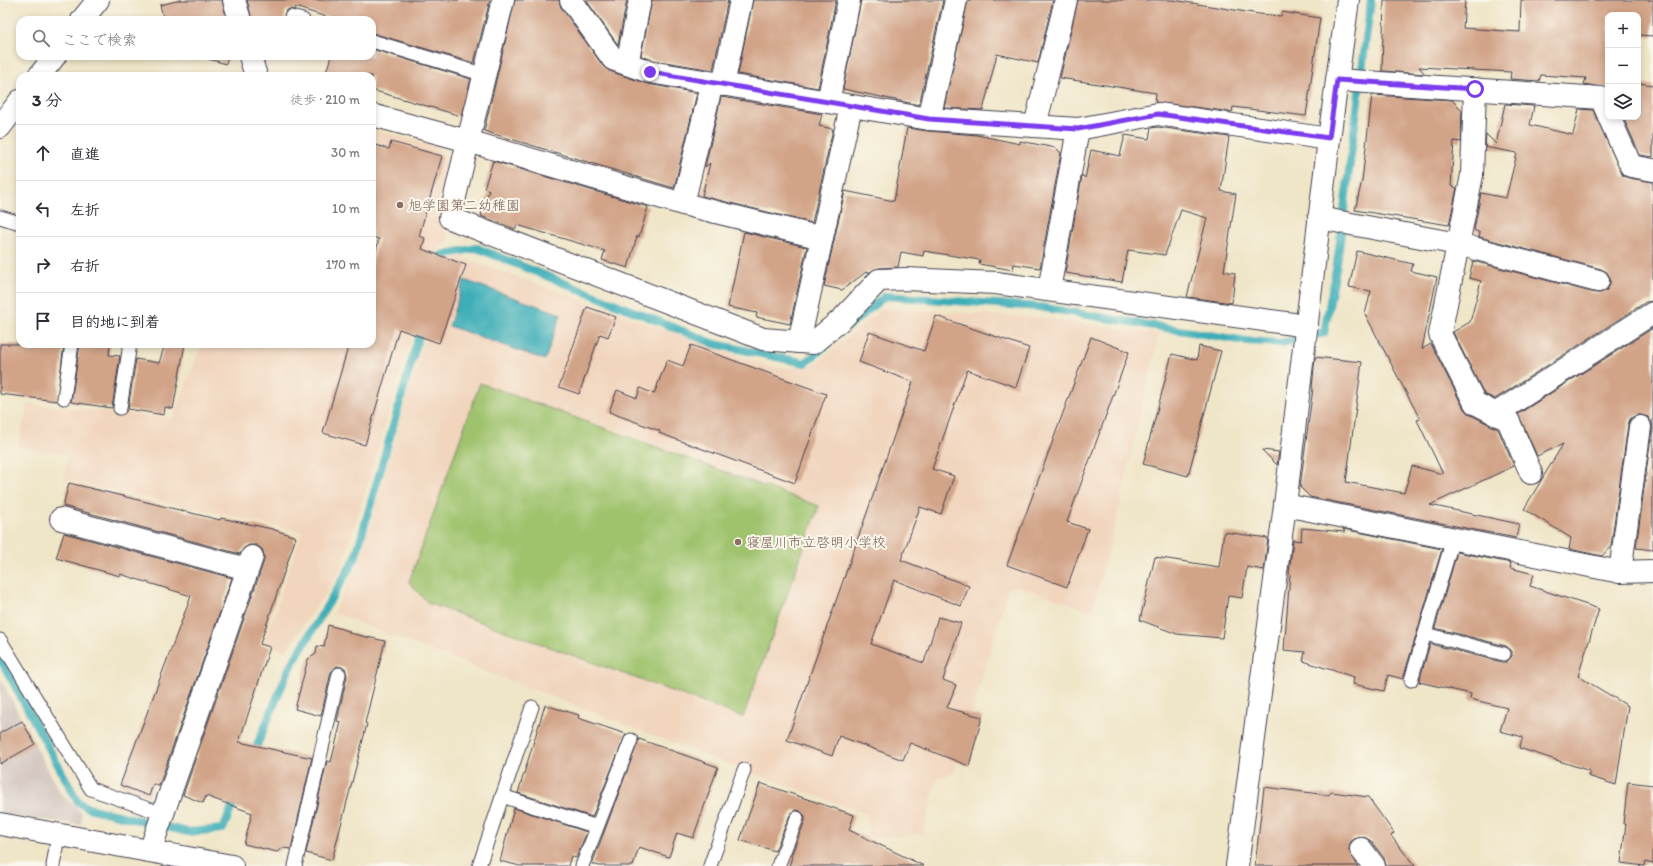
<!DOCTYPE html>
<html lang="ja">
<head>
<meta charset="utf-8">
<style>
  :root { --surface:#fff; --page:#f7f7f7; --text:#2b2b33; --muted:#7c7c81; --line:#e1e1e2 }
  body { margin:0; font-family:Itim,"Klee One",sans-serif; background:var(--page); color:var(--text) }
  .controls { position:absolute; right:12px; top:12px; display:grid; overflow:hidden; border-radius:8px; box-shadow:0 2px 6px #0003 }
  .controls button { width:36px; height:36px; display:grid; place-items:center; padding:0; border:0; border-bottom:1px solid var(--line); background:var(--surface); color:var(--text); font:20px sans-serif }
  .stop { position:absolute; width:12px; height:12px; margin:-9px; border:3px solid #7c3aed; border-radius:50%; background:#fff }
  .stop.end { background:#7c3aed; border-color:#fff; box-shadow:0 1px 4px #0008 }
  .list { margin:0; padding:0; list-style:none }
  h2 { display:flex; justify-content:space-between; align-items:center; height:52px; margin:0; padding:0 16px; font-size:17px }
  h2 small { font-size:13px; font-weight:400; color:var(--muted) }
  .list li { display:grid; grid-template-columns:26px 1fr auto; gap:12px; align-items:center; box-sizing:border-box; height:56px; padding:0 16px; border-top:1px solid var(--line) }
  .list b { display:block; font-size:15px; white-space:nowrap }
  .list em { font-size:13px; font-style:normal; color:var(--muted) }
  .icon { flex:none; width:22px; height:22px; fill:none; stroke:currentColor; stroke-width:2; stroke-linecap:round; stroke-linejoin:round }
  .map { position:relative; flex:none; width:1653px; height:866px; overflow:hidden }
  .search { position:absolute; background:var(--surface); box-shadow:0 2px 6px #0003; left:16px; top:16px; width:360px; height:44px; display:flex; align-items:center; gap:10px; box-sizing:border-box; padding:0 14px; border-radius:12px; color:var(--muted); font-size:15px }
  .panel { position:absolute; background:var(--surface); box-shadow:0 2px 6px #0003; left:16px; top:72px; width:360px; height:276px; border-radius:12px }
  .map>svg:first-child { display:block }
  .built { fill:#f1d5bd }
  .industrial { fill:#cec1ba }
  .green { fill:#9fc36d; stroke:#607254 }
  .water { fill:#3daeb8; stroke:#30687a }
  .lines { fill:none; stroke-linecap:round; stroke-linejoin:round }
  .stream { stroke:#3daeb8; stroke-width:8 }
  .building { fill:#d1a387 }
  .lane-casing { stroke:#413f50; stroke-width:15 }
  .street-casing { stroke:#413f50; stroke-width:24 }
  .lane { stroke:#fff; stroke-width:13 }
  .street { stroke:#fff; stroke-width:22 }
  .route { stroke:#7c3aed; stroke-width:5 }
  .education-dot { fill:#8d6e63; stroke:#fbf7ec; stroke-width:1.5 }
  .labels { text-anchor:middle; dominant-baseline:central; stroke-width:4; stroke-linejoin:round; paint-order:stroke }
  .education-label { font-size:14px; fill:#785e54; stroke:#fbf7ec; text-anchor:start }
</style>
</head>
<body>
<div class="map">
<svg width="1653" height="866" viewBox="0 0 1653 866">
  <rect width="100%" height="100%" fill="#fbf7ec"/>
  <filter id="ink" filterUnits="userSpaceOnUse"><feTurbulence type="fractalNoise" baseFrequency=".025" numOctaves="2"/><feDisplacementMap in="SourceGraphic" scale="8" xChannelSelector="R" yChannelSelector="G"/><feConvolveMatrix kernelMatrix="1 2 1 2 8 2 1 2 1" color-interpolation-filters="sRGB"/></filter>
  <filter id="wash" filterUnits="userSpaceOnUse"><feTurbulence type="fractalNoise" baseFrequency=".012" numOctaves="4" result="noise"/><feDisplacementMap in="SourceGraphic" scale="16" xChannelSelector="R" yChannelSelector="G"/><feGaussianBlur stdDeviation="0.9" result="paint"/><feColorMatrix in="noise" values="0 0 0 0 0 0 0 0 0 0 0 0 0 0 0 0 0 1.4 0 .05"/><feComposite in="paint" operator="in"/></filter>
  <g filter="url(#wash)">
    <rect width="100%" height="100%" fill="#efe5c7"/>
    <g class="built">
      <polygon points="372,129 437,147 447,165 436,213 449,239 439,248 341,570 286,651 264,643 302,532 64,480 68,454 18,447 28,404 173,418 202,344 372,344"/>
      <polygon points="459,256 773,368 812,366 883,308 1043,318 1159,334 1116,521 1092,611 1018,586 1008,589 954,773 937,778 923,834 868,838 867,814 744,770 333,613 359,564 446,262"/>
    </g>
    <polygon class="industrial" points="0,678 61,794 82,813 81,825 0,814"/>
    <polygon class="green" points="480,383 819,506 743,717 428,603 409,582"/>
    <polygon class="water" points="464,280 561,314 545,360 449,326"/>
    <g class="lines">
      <g class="stream">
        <polyline points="438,266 442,255 477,248 715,344 805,363 827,345"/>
        <polyline points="849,326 885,296 1039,307 1246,341 1281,343 1324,333 1337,264 1371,0"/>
        <polyline points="0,658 78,802 88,808 188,832 223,829 236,797"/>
        <polyline points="253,755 289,669 355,559 422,325"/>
      </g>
    </g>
    <g id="blocks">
      <g class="building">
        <polygon points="181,0 222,0 227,20 164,20 160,5"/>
        <polygon points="247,0 490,0 474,63 372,33 372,20 336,20 295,7 295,10 289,9 285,12 284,20 252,20"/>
        <polygon points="515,0 559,0 561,7 603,66 609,71 648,84 697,93 674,188 484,131"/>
        <polygon points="586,0 627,0 618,45"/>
        <polygon points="652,0 728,0 713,70 653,60 641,56"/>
        <polygon points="753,0 836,0 818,88 738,74"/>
        <polygon points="861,0 943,0 919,105 843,89"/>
        <polygon points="968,0 1053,0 1038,63 997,54 983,110 944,108"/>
        <polygon points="1078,0 1173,0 1259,14 1281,16 1282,12 1320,18 1306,116 1233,107 1232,112 1155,102 1156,93 1060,78"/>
        <polygon points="1384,0 1465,0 1463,28 1520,32 1521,0 1653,0 1653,36 1638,35 1638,15 1608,15 1608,88 1584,84 1586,78 1541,75 1539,81 1510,79 1511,72 1419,67 1425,74 1382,71"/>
        <polygon points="372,49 471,79 461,116 372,90 372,76 325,76 331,56 372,56"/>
        <polygon points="198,56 228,56 226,64"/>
        <polygon points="1638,83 1653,85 1653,157 1640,155 1623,117 1638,117"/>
        <polygon points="1372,95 1452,100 1462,110 1461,142 1454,141 1451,186 1457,188 1449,225 1355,210 1362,181"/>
        <polygon points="721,97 822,114 819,126 833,129 812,223 702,196 710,163 705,167"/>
        <polygon points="1505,104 1534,106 1530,125 1573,135 1579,109 1593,110 1623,176 1629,178 1653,182 1653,301 1646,302 1495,399 1484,394 1453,332 1470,322 1481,281 1469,278 1473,261 1595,293 1601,293 1607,290 1610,284 1610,278 1607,272 1601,269 1479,237 1480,233 1474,230 1481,193 1506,198 1517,153 1485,147 1486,134 1496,144"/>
        <polygon points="1158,127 1229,137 1221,191 1236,194 1224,271 1235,273 1232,303 1187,297 1207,218 1181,210 1165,255 1128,250 1122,282 1065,273 1082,175 1085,178 1091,150 1120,156 1125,135 1149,139 1151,128"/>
        <polygon points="907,128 928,131 977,135 1020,144 1020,141 1056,148 1061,153 1040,268 1014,264 1013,270 979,264 980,260 924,251 923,256 901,252 898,267 879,268 868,273 866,272 842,290 824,286 845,191 894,201"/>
        <polygon points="391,142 442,156 419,236 425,238 422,249 466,265 439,343 399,329 365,445 323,433 349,344 372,344 372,265 379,239 372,237 372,144 389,149"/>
        <polygon points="493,161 648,207 639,237 637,236 628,268 602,260 605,251 517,225 515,229 481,216 489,190 484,188"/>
        <polygon points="744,232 807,247 790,324 756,317 757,313 728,307"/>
        <polygon points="1357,251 1413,264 1411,271 1437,277 1422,349 1431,344 1464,409 1469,414 1498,429 1514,466 1430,505 1519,524 1516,538 1310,497 1300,487 1313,388 1312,388 1315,357 1362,362 1346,482 1404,493 1412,466 1443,474 1417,420 1420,419 1365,314 1371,291 1349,287"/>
        <polygon points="587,307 616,317 608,337 600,334 579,394 559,387"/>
        <polygon points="936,316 1029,348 1016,387 967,370 932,469 954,476 941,514 920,507 901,560 969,586 961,606 894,580 871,644 924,663 938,617 961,623 943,680 956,685 947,708 982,717 969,766 910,743 903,760 839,736 832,756 787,740 913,382 859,362 869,332 924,351"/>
        <polygon points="1653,328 1653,550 1636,548 1652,429 1652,423 1648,417 1641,415 1636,415 1630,419 1628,425 1611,546 1602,556 1569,549 1571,538 1524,509 1563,444 1537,456 1518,414"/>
        <polygon points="1091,337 1129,352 1067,522 1088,529 1067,587 1007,565"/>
        <polygon points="0,344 64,344 57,401 0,394"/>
        <polygon points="80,344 110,344 109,355 120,356 112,408 71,402"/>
        <polygon points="165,344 185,344 173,409 165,407 164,415 128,409 136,359 159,363"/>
        <polygon points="691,345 826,394 795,483 659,433 660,431 609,412 617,390 637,398 640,388 654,394 667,360 683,366"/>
        <polygon points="1199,346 1221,351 1188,476 1143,464 1172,354 1197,360"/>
        <polygon points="1262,450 1279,452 1277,465"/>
        <polygon points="69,483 220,520 221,518 272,529 296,537 260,644 270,647 239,742 312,758 291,849 283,848 277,852 244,844 252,813 206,796 203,803 183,795 264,561 264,555 262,549 256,545 249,545 244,548 240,554 63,506"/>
        <polygon points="1302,528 1345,532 1343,529 1442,549 1403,679 1388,675 1384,691 1353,684 1354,677 1303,661 1305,652 1284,650 1290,574 1289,573 1293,540 1301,541"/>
        <polygon points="1224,532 1268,538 1264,570 1247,567 1242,598 1228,596 1222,638 1177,634 1140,620 1155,557 1219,567"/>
        <polygon points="64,533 232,578 159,786 153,784 149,796 120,785 191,596 120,574 120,576 56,558"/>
        <polygon points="1457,552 1511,563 1510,568 1534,574 1530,586 1599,609 1578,676 1628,706 1616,785 1588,776 1590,771 1519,748 1523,737 1500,731 1507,708 1470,699 1471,694 1419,682 1430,644 1502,662 1507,662 1512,656 1512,651 1506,646 1435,628"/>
        <polygon points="328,625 349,631 349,633 385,641 365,723 367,724 332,860 306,853 327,761 331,762 341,722 337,721 347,676 345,668 337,666 331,672 321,716 295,709 308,659 316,654 317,646 324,647"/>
        <polygon points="545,705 579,715 578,718 626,734 592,817 518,793"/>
        <polygon points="22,721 35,744 0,764 0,733"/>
        <polygon points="639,739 718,767 693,838 677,833 669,857 639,847 633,866 599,866 592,864"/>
        <polygon points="1628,782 1653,785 1653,864 1645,862 1644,866 1621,863 1626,824 1623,824"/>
        <polygon points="760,783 854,815 849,830 924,866 789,866 792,857 791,856 805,821 805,816 800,811 795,810 790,815 775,851 740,840"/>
        <polygon points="1264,787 1328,795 1332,792 1368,797 1394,833 1391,836 1415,866 1386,866 1384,858 1371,841 1366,838 1360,837 1353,839 1350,844 1349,850 1358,866 1255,866"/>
        <polygon points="514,808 587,832 576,858 571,856 568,866 520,866 500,861"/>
      </g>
    </g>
  </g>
  <g filter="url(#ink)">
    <use href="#blocks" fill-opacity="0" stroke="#413f50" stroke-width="1"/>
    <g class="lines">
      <g class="lane-casing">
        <g id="lane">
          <polyline points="291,17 303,20"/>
          <polyline points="372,41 485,75"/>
          <polyline points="0,217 20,223"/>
          <polyline points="64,398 72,344"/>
          <polyline points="120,408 130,344"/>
          <polyline points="1425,634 1504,654"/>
          <polyline points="0,640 91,789 163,814"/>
          <polyline points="1411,680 1453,539"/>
          <polyline points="502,796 597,827"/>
          <polyline points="53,866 58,835"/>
          <polyline points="295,866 339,674"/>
          <polyline points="479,866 532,707"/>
          <polyline points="582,866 631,740"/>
          <polyline points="710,866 744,770"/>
          <polyline points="778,866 797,818"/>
        </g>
      </g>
      <g class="street-casing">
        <g id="street">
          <polyline points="234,0 240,20"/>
          <polyline points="503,0 468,141 683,204 822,238"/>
          <polyline points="571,0 613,59 650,72 929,119 1078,129 1158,114 1329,139"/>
          <polyline points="82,20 98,0"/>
          <polyline points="250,56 256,76"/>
          <polyline points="627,64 640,0"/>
          <polyline points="39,76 55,56"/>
          <polyline points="1337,80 1601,98 1608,114"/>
          <polyline points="723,85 741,0"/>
          <polyline points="1475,89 1472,175 1440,334 1475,403 1508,420 1531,473"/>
          <polyline points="828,102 849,0"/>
          <polyline points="372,115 468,141 450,218 763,339 813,343 842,319 879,280 905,279 996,283 1307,326"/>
          <polyline points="1609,117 1631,166 1653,170"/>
          <polyline points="929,119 956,0"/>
          <polyline points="1035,126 1066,0"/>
          <polyline points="0,127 20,101"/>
          <polyline points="683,204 712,83"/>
          <polyline points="1319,218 1458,244 1598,281"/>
          <polyline points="1049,290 1078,129"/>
          <polyline points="799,342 851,106"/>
          <polyline points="1495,414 1653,313"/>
          <polyline points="1285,505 1620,572 1653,571"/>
          <polyline points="61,519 247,569"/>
          <polyline points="1620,572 1640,427"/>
          <polyline points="0,824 232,866"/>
          <polyline points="1361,849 1374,866"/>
          <polyline points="150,851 252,557"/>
          <polyline points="1237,866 1285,505 1329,139 1348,0"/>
        </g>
      </g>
      <use href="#lane" class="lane"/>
      <use href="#street" class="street"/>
    </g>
  </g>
  <g class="lines" filter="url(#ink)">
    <polyline class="route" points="650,72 929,119 1078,129 1158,114 1329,138 1337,80 1475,89"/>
  </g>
  <g class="education-dot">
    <circle cx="400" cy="205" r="4"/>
    <circle cx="738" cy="542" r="4"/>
  </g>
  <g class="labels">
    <g class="education-label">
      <text x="408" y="205">旭学園第二幼稚園</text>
      <text x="746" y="542">寝屋川市立啓明小学校</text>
    </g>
  </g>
</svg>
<div class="controls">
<button>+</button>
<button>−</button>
<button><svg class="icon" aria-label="layers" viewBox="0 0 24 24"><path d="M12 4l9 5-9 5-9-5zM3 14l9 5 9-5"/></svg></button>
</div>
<div class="stop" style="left:1475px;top:89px"></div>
<div class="stop end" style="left:650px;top:72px"></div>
<div class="search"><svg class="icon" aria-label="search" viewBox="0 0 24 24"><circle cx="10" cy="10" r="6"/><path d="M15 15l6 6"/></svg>ここで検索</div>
<section class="panel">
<h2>3 分<small>徒歩 · 210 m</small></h2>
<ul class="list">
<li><svg class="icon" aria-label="ahead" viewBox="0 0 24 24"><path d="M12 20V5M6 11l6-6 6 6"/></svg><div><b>直進</b></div><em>30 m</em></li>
<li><svg class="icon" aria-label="left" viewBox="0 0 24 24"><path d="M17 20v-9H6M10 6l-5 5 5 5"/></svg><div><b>左折</b></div><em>10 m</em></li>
<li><svg class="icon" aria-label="right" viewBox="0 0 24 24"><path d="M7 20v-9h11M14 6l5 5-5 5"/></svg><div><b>右折</b></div><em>170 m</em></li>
<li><svg class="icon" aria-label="arrive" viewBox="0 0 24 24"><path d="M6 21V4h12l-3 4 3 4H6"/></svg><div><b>目的地に到着</b></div></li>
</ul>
</section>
</div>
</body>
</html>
